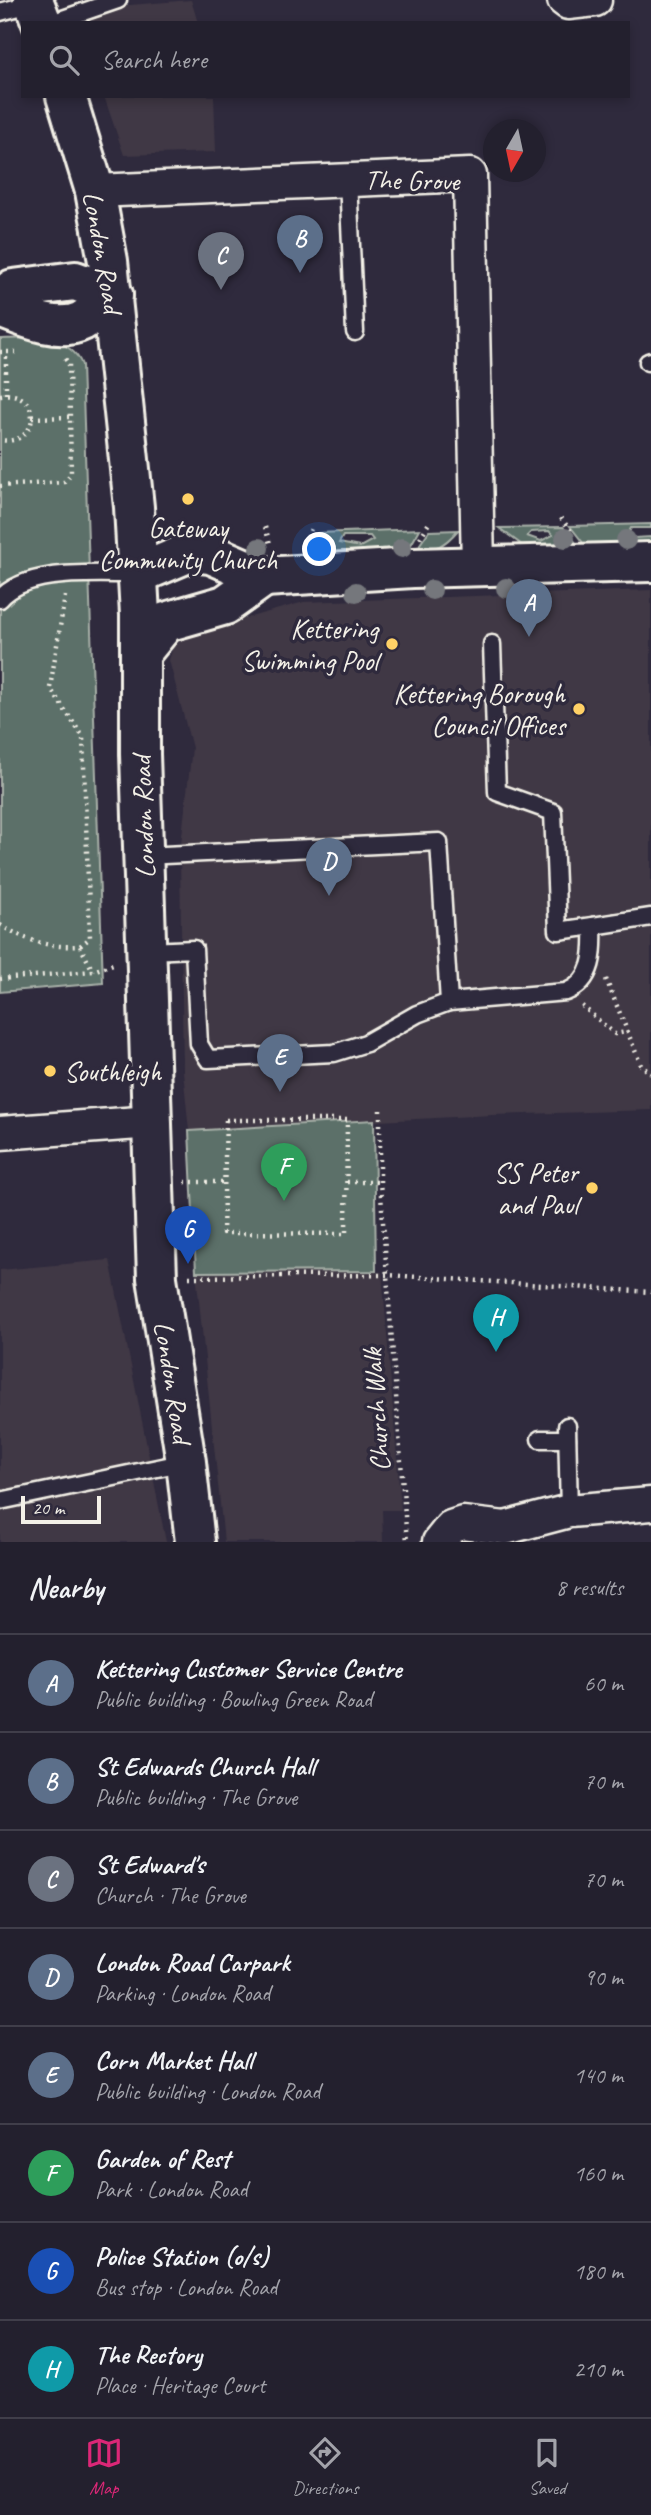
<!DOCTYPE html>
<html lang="en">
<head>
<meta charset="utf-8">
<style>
  :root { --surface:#23202e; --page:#2f2d3a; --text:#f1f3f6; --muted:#a3a3aa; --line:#403e4a; --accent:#db2777 }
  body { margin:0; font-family:Caveat,sans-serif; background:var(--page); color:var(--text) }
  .compass { position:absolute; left:483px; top:119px; width:63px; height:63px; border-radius:50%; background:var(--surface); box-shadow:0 4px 10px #0003; rotate:189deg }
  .scale { position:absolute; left:21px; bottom:18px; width:80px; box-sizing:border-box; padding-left:7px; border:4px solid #f4f1e8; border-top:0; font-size:19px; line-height:24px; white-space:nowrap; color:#f4f1e8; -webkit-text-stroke:5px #2f2a3d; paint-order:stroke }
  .you { position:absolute; left:320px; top:550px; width:24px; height:24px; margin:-18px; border:5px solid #fff; border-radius:50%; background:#1a73e8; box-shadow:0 0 0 10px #1a73e833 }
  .badge { display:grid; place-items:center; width:46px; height:46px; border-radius:50%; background:var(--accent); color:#fff; font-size:23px; font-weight:700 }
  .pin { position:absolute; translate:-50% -58px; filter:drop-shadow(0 2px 4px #0008) }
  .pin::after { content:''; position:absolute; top:37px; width:24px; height:21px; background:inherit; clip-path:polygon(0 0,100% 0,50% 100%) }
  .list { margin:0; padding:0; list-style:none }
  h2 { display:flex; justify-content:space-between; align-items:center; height:91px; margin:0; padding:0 28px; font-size:30px }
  h2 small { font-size:23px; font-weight:400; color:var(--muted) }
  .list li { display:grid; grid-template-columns:46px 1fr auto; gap:21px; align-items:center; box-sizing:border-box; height:98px; padding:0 28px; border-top:2px solid var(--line) }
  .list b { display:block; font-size:26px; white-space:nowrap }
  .list p { margin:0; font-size:23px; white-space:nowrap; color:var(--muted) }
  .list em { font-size:23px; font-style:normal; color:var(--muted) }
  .icon { flex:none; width:38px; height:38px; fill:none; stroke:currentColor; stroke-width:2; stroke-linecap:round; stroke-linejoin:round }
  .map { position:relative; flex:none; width:651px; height:1542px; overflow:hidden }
  .search { position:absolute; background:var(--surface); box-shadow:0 4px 10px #0003; left:21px; right:21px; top:21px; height:77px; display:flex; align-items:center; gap:18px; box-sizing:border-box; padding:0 24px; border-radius:0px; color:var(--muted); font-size:26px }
  .sheet { height:875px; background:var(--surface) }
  nav { display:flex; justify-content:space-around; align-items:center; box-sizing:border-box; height:98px; border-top:2px solid var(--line); background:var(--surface); font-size:19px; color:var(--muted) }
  nav a { display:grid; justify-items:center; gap:4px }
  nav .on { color:var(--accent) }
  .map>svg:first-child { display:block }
  .built { fill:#403845 }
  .green { fill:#5b6f69; stroke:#a8b0a8; stroke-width:2; fill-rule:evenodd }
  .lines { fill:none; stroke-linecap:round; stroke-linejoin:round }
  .service-casing { stroke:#f4f1e8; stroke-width:21 }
  .minor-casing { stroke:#f4f1e8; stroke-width:37 }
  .primary-casing { stroke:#f4f1e8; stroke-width:44 }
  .path { stroke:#f4f1e8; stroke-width:4.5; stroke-dasharray:2 5; stroke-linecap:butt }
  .service { stroke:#2f2a3d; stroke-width:16 }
  .minor { stroke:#2f2a3d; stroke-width:32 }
  .primary { stroke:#2f2a3d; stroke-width:38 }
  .tree { fill:#75777c }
  .poi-dot { fill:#ffd166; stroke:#2f2a3d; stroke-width:2.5 }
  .labels { text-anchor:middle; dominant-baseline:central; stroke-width:7; stroke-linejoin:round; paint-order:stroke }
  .street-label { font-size:28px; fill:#f4f1e8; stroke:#2f2a3d }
  .poi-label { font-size:28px; fill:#f4f1e8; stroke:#2f2a3d; text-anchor:end }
</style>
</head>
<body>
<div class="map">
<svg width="651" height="1542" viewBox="0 0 651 1542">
  <rect width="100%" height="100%" fill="#2f2a3d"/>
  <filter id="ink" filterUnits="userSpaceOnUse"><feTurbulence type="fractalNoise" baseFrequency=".0143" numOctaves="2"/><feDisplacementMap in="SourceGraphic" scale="14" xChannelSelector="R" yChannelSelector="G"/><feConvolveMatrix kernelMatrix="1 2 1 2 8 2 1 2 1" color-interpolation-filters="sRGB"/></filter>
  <g filter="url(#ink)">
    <g class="built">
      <polygon points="191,0 198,23 79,23 78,18 118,6"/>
      <polygon points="104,96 214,96 216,152 124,155"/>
      <polygon points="651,590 651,1110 492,1115 189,1131 183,1071 180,853 192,748 169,660 173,648 186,635 304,602"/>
      <polygon points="110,1260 166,1542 0,1542 0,1270"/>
      <polygon points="196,1272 382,1272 401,1510 382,1510 383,1542 224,1542"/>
    </g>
    <g class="green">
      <path d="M0 339C29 338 70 334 82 365L103 983 0 992Z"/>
      <polygon points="651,524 651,528 631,528 628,534 634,538 651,537 651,543 584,544 570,526"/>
      <path d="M563 527 577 544 522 545 499 528ZM549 531 553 535 541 541 527 536 531 532Z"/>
      <path d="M420 529 408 550 310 552 313 538 318 533ZM343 536H370L373 540 360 547 339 543Z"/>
      <path d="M458 530C445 545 437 550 416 550L429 531Z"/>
      <polygon points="374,1120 376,1271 196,1272 189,1131"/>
    </g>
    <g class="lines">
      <g class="service-casing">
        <g id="service">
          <polyline points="0,12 34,3"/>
          <polyline points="51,23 118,0"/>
          <polyline points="348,180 355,332"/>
          <polyline points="648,362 651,361"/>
          <path d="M0 599C28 567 97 575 138 574"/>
          <polyline points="492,644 497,792 553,812 558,931 593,926"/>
          <polyline points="143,856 439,842 449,1002 417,1014 366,1043 334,1053 208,1059 199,1044 194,949 149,951"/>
          <path d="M449 1002 566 992C594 981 594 952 593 926L651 917"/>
          <polyline points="567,1426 569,1511"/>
          <polyline points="540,1439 567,1439"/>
          <polyline points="0,1501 186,1462"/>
        </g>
      </g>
      <g class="minor-casing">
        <g id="minor">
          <polyline points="564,0 568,3 595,0"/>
          <polyline points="95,191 470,175 478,567"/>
          <polyline points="0,1133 153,1122"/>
          <polyline points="439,1542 451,1527 463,1523 505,1528 569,1511 651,1504"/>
        </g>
      </g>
      <g class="primary-casing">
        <g id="primary">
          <polyline points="33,0 42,23"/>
          <polyline points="66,96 95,191 108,261 134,507 140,615 140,754 157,1278 186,1462 195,1542"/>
          <polyline points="0,301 13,289 75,281 113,295"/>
          <path d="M0 308C23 317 58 333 82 321 93 315 103 303 113 295"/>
          <polyline points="138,574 190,552 211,554 264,577 413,568 651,562"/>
          <polyline points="140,654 166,622 225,605 264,577"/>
        </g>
      </g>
      <g class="path">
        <polyline points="0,352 20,352"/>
        <polyline points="6,394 6,352"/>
        <path d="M0 395C43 388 42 447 0 440"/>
        <polyline points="32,418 71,417"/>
        <polyline points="0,486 64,482 71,474 69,364 63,356"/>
        <polyline points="561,518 573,534"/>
        <polyline points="265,527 271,547"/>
        <polyline points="420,538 429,523"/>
        <polyline points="305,544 312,526"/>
        <polyline points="65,596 50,688 83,737 90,938 80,946"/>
        <path d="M0 925C28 941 48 948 80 946L93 971"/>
        <polyline points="0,979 93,971 116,963"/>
        <polyline points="606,979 641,1065 651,1074"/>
        <polyline points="582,1006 615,1034 626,1032"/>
        <polyline points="380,1110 380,1182 407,1542"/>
        <polygon points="226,1120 347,1120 346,1234 223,1233"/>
        <polyline points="185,1182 223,1182"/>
        <polyline points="347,1182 380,1182"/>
        <polyline points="189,1277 387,1275 651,1292"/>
      </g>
      <use href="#service" class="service"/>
      <use href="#minor" class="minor"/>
      <use href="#primary" class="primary"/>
    </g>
    <g class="tree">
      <circle cx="565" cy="538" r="10"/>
      <circle cx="626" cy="540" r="10"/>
      <circle cx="259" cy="548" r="10"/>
      <circle cx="402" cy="548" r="10"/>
      <circle cx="506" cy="588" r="10"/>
      <circle cx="432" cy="590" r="10"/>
      <circle cx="356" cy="592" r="10"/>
    </g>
  </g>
  <g class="poi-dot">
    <circle cx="188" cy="499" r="7"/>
    <circle cx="392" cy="644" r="7"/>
    <circle cx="579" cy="709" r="7"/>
    <circle cx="50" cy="1071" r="7"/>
    <circle cx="592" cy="1188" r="7"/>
  </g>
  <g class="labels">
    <g class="street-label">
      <text transform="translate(412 180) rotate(1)">The Grove</text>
      <text transform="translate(103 252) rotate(80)">London Road</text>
      <text transform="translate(143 817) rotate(-92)">London Road</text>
      <text transform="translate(173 1382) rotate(81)">London Road</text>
      <text transform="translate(376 1410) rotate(-94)">Church Walk</text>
    </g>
    <g class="poi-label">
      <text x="188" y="527" text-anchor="middle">Gateway<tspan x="188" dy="32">Community Church</tspan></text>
      <text x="378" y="628">Kettering<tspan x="378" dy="32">Swimming Pool</tspan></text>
      <text x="565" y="693">Kettering Borough<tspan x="565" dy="32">Council Offices</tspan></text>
      <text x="64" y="1071" text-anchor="start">Southleigh</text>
      <text x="578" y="1172">SS Peter<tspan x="578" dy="32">and Paul</tspan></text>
    </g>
  </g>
</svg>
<svg class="compass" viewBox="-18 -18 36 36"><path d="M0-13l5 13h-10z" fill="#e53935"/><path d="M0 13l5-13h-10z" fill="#a3a3aa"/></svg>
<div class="scale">20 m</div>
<div class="you"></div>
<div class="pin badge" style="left:529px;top:637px;background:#5c6f8a">A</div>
<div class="pin badge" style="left:300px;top:273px;background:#5c6f8a">B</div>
<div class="pin badge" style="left:221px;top:290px;background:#6b7280">C</div>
<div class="pin badge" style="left:329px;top:896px;background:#5c6f8a">D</div>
<div class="pin badge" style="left:280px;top:1092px;background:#5c6f8a">E</div>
<div class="pin badge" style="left:284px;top:1201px;background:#2e9e5b">F</div>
<div class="pin badge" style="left:188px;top:1264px;background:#1a4fb4">G</div>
<div class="pin badge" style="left:496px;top:1352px;background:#0f9aa8">H</div>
<div class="search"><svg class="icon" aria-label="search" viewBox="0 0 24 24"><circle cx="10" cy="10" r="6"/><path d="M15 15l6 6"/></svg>Search here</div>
</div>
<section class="sheet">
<h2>Nearby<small>8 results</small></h2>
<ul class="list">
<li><span class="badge" style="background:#5c6f8a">A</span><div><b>Kettering Customer Service Centre</b><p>Public building · Bowling Green Road</p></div><em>60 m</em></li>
<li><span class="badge" style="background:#5c6f8a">B</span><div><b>St Edwards Church Hall</b><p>Public building · The Grove</p></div><em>70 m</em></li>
<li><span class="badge" style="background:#6b7280">C</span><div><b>St Edward's</b><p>Church · The Grove</p></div><em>70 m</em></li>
<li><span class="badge" style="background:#5c6f8a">D</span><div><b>London Road Carpark</b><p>Parking · London Road</p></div><em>90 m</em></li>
<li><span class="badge" style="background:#5c6f8a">E</span><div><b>Corn Market Hall</b><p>Public building · London Road</p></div><em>140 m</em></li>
<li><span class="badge" style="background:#2e9e5b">F</span><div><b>Garden of Rest</b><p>Park · London Road</p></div><em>160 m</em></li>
<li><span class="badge" style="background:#1a4fb4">G</span><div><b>Police Station (o/s)</b><p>Bus stop · London Road</p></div><em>180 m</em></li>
<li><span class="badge" style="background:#0f9aa8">H</span><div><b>The Rectory</b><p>Place · Heritage Court</p></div><em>210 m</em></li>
</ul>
</section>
<nav>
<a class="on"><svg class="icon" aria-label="map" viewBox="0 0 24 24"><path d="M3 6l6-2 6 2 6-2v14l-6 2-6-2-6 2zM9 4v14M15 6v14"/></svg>Map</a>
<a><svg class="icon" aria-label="directions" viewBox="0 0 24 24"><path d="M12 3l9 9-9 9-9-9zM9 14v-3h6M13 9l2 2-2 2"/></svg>Directions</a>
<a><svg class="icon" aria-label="saved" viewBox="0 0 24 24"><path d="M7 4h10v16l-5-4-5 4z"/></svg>Saved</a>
</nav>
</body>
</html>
